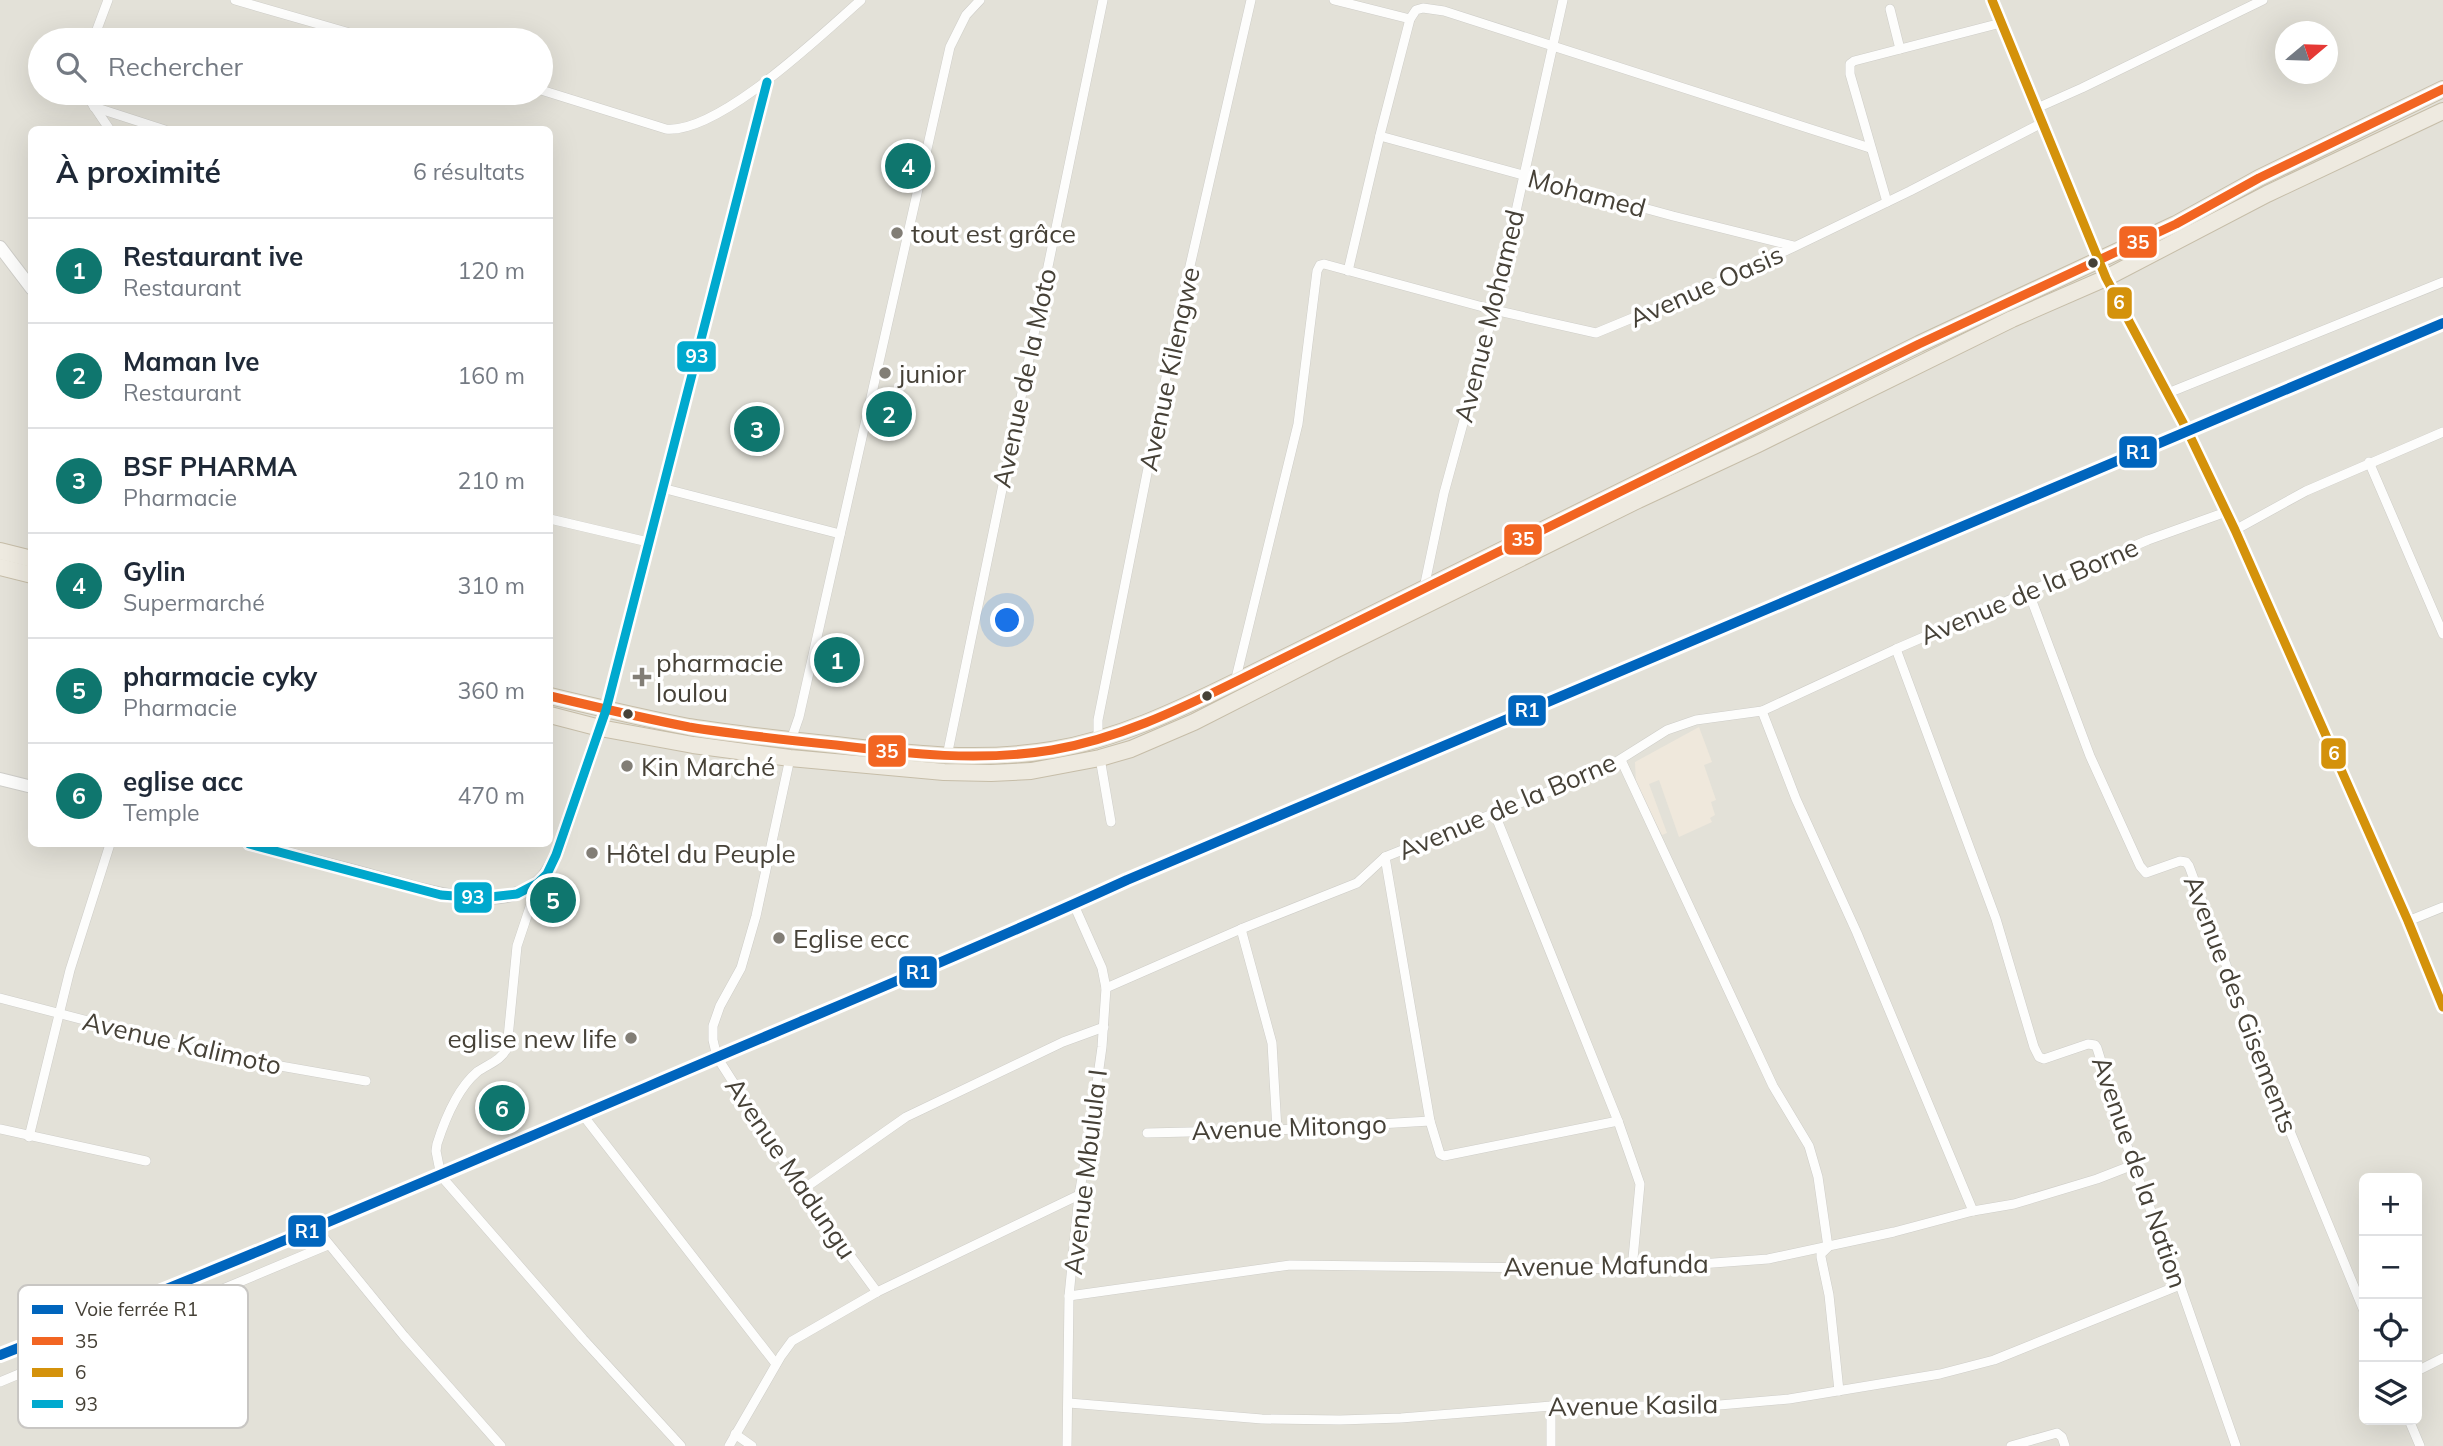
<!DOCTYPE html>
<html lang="fr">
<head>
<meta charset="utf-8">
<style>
  :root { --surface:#fff; --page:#f2f2f3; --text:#1f2937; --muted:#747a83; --line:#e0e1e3; --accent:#0f766e }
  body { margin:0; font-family:Mulish,sans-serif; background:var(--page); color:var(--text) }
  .controls { position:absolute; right:21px; bottom:21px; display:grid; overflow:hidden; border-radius:10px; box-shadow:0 7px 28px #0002 }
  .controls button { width:63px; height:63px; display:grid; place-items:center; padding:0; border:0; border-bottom:2px solid var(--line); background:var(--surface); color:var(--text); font:35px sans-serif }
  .compass { position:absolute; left:2275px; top:21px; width:63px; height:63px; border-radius:50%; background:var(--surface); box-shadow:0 7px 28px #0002; rotate:71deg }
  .you { position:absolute; left:1008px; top:621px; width:24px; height:24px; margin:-18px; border:5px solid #fff; border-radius:50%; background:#1a73e8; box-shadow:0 0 0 10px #1a73e833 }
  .badge { display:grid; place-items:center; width:46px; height:46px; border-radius:50%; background:var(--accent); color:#fff; font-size:23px; font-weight:700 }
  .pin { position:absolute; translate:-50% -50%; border:4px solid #fff; box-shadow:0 2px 7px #0006 }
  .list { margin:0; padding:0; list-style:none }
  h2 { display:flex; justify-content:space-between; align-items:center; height:91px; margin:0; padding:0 28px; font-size:30px }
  h2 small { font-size:23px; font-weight:400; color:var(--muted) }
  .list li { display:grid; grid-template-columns:46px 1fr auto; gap:21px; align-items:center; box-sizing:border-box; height:105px; padding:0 28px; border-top:2px solid var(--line) }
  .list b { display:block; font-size:26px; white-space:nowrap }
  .list p { margin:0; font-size:23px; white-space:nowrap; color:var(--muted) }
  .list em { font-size:23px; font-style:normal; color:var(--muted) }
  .icon { flex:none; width:38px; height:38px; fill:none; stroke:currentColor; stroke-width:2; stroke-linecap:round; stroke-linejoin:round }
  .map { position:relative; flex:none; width:2443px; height:1446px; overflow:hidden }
  .search { position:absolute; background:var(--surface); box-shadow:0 7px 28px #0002; left:28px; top:28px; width:525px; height:77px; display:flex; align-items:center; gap:18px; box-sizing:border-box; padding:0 24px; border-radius:38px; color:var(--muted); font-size:26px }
  .panel { position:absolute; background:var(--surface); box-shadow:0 7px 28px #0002; left:28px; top:126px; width:525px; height:721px; border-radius:10px }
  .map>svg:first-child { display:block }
  .residential { fill:#e3e1d8; fill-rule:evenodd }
  .commercial { fill:#efe8dc }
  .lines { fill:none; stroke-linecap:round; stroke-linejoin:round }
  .minor-casing { stroke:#cecdc8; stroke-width:10 }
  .tertiary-casing { stroke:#cecdc8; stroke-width:14 }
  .trunk-casing { stroke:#c6bda8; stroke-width:18 }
  .minor { stroke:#fdfdfc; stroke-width:9 }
  .tertiary { stroke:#fdfdfc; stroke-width:12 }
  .trunk { stroke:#eeeae0; stroke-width:16 }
  .bus-1-casing { stroke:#fff; stroke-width:14 }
  .bus-2-casing { stroke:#fff; stroke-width:14 }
  .bus-3-casing { stroke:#fff; stroke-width:14 }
  .bus-1 { stroke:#f26522; stroke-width:9 }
  .bus-2 { stroke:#d4920b; stroke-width:9 }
  .bus-3 { stroke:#00a9ce; stroke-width:9 }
  .rail-1-casing { stroke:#fff; stroke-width:16 }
  .rail-1 { stroke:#0065bd; stroke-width:10 }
  .poi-dot { fill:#827e76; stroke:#fff; stroke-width:2.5 }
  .bus-dot { fill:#464137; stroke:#fff; stroke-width:2.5 }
  .labels { text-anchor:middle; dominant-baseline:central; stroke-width:7; stroke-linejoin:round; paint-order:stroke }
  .street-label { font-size:26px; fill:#464137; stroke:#fff }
  .poi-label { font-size:26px; fill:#464137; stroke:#fff; text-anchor:start }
  .key { fill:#fff; stroke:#c8c6c3; stroke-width:2 }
  .key-label { font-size:19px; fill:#464137 }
  .line-badge { stroke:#fff; stroke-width:2.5 }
  .badge-label { font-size:19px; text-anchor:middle; font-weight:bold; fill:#fff }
</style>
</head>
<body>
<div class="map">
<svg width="2443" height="1446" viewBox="0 0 2443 1446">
  <rect width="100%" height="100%" fill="#f0efeb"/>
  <path class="residential" d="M0 0H2443V1446H0ZM2286 32H2328V74H2286ZM40 40H541V93H40ZM32 130H550V844H32ZM2364 1178H2417V1420H2364Z"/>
  <polygon class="commercial" points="1699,727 1712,762 1704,765 1716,800 1711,802 1715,815 1710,818 1712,822 1679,837 1659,780 1649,784 1667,833 1662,835 1636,785 1635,762"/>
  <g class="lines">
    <g class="minor-casing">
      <g id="minor">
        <polyline points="235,0 374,40"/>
        <polyline points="1334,0 1410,19 1416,10 1423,8 1444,11 1870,148"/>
        <polyline points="1992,0 2106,278 2188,432 2235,530 2408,921 2443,1007"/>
        <polyline points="1890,9 1900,49"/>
        <polyline points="93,40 108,0"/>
        <path d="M541 90 666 129C719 134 822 34 861 0"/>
        <polyline points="85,93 110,130"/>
        <polyline points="94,107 165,130"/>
        <polyline points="2037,108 2082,88 2263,0"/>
        <polyline points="1380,136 1673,216 1794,246"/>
        <polyline points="1887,202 1850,74 1850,64 1854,61 2001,23"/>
        <polyline points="1348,271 1381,131 1410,19"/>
        <polyline points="2168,393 2443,282"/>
        <polyline points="2369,462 2443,634"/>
        <polyline points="662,488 840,534"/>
        <polyline points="550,519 648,542"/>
        <polyline points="2235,530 2306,491 2443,432"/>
        <polyline points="1424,588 1444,493 1494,310 1563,0"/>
        <polyline points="2029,593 2090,756 2140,866 2146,873 2180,861 2186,862 2189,866 2271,1085 2364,1311"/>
        <polyline points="1896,649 1996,919 2034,1047 2039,1057 2044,1059 2088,1044 2095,1045 2097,1048 2133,1165 2180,1285 2236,1446"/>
        <polyline points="1235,682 1298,424 1317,271 1320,265 1324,264 1494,310 1596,333 1698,291 1794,247 1910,191 2044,122"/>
        <polyline points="606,710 767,82"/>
        <polyline points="1762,711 1796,799 1857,933 1973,1211"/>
        <polyline points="1098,739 1098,720 1176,327 1251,0"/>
        <polyline points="791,740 799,717 950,47 966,15 980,0"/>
        <polyline points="947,756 1103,0"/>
        <polyline points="790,758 756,916 741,968 720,1006 713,1026 713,1040 717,1057 802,1190 877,1292"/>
        <polyline points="1100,758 1111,822"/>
        <polyline points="1621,760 1773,1086 1809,1146 1818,1177 1828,1247 1821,1254 1821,1257 1829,1295 1839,1391"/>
        <polyline points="1494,812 1618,1121 1640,1184 1632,1269"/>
        <polyline points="1385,857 1430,1121 1440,1154 1444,1156 1618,1121"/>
        <path d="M538 883 517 946 507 1048C501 1061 488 1064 477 1072 457 1089 445 1119 437 1144L436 1151 441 1176 583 1339 681 1446"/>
        <polyline points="2408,921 2443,907"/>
        <polyline points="1241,929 1272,1043 1277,1130"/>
        <polyline points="1106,988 1241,929 1357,883 1385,857 1605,769 1667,730 1696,720 1762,711 1896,649 2148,540 2226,512"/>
        <polyline points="0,998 218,1055 366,1081"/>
        <polyline points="582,1114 776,1364"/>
        <polyline points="0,1129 146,1161"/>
        <polyline points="1147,1133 1277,1130 1430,1121"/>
        <polyline points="29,1137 70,970 110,844"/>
        <polyline points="802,1190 906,1117 1063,1042 1104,1027"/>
        <polyline points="315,1227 404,1336 501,1446"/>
        <polyline points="1069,1296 1290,1265 1632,1269 1768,1259 1894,1232 1973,1211 2014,1204 2097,1179 2133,1165"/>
        <polyline points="2417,1371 2443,1358"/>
        <polyline points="0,1382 328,1245"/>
        <polyline points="1069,1403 1262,1419 1340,1420 1401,1418 1551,1406 1708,1406 1789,1399 1940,1374 1994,1360 2180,1285"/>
        <polyline points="2409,1420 2420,1446"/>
        <polyline points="735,1434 752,1446"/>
        <polyline points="729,1446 781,1356 792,1341 877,1292 1079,1195"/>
        <polyline points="1067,1446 1069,1296 1079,1195 1090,1133 1102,1047 1106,988 1102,968 1074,905"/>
        <polyline points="1551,1446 1551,1406"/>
        <polyline points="2011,1446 2057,1433 2062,1437 2065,1446"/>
      </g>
    </g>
    <g class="tertiary-casing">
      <g id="tertiary">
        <polyline points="0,247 32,289"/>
        <polyline points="0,779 32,787"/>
        <path d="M249 844C285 853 322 863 358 872 407 885 477 912 526 890 542 883 549 870 556 855L606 710"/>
      </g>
    </g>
    <g class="trunk-casing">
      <g id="trunk">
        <polyline points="0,551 32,559"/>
        <polyline points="0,567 32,575"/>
        <path d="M550 696C596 707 642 718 689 727 738 735 787 740 836 745 908 754 980 762 1052 750 1117 739 1176 711 1235 682L1919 344 2176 224 2259 178 2443 89"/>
        <polyline points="550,715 600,728 693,745 790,758 944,772 991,773 1031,771 1100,758 1131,749 1194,722 1333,651 1638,500 1758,444 2012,319 2106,278 2267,194 2443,111"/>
      </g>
    </g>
    <use href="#minor" class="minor"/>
    <use href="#tertiary" class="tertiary"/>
    <use href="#trunk" class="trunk"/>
    <g class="bus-1-casing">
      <path id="bus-1" d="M550 696C596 707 642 718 689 727 738 735 787 740 836 745 908 754 980 762 1052 750 1117 739 1176 711 1235 682L1919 344 2176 224 2259 178 2443 89"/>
    </g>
    <g class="bus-2-casing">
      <polyline id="bus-2" points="1992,0 2106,278 2188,432 2235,530 2408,921 2443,1007"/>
    </g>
    <g class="bus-3-casing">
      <polyline id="bus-3" points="249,844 441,895 481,898 517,894 538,883 547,874 556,855 606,710 767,82"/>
    </g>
    <use href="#bus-1" class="bus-1"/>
    <use href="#bus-2" class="bus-2"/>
    <use href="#bus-3" class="bus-3"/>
    <g class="rail-1-casing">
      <path id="rail-1" d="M0 1355C218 1271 432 1178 647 1087 807 1018 968 953 1127 880L2443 323"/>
    </g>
    <use href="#rail-1" class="rail-1"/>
  </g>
  <g class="poi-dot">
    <circle cx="897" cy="233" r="7"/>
    <circle cx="885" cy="373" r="7"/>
    <path d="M638.5 666.5h7v7h7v7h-7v7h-7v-7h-7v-7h7z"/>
    <circle cx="627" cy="766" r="7"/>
    <circle cx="592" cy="853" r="7"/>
    <circle cx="779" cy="938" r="7"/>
    <circle cx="631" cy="1038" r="7"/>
  </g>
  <g class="bus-dot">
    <circle cx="2093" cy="263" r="6"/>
    <circle cx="1207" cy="696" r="6"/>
    <circle cx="628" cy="714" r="6"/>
  </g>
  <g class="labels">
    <g class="street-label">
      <text transform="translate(1587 193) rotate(15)">Mohamed</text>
      <text transform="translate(1706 286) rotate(-24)">Avenue Oasis</text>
      <text transform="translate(1489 316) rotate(-76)">Avenue Mohamed</text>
      <text transform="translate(1169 369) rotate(-78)">Avenue Kilengwe</text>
      <text transform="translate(1024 378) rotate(-78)">Avenue de la Moto</text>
      <text transform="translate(2029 591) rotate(-23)">Avenue de la Borne</text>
      <text transform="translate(1507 806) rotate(-23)">Avenue de la Borne</text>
      <text transform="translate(2241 1004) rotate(69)">Avenue des Gisements</text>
      <text transform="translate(182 1043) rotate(13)">Avenue Kalimoto</text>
      <text transform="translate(1289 1127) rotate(-2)">Avenue Mitongo</text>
      <text transform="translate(791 1168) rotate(56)">Avenue Madungu</text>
      <text transform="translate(1085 1172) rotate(-83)">Avenue Mbulula I</text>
      <text transform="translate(2140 1172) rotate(71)">Avenue de la Nation</text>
      <text transform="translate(1606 1265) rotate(-1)">Avenue Mafunda</text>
      <text transform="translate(1633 1405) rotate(-1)">Avenue Kasila</text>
    </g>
    <g class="poi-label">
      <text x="911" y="233">tout est grâce</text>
      <text x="899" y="373">junior</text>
      <text x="656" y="662">pharmacie<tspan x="656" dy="30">loulou</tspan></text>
      <text x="641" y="766">Kin Marché</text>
      <text x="606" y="853">Hôtel du Peuple</text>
      <text x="793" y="938">Eglise ecc</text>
      <text x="617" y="1038" text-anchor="end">eglise new life</text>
    </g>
  </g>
  <rect x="18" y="1285" width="230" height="143" rx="10" class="key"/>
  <rect x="32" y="1305" width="31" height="9" fill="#0065bd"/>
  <rect x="32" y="1337" width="31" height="8" fill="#f26522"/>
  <rect x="32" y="1368" width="31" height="9" fill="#d4920b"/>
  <rect x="32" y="1400" width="31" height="8" fill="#00a9ce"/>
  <g class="key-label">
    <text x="75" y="1316">Voie ferrée R1</text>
    <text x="75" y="1348">35</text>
    <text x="75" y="1379">6</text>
    <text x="75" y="1411">93</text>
  </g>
  <g class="line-badge">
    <rect x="2118" y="225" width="40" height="34" rx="7" fill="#f26522"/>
    <rect x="2106" y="286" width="27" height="34" rx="7" fill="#d4920b"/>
    <rect x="676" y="340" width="41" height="33" rx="7" fill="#00a9ce"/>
    <rect x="2118" y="435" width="40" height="34" rx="7" fill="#0065bd"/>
    <rect x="1503" y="523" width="40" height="33" rx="7" fill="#f26522"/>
    <rect x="1507" y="694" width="40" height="33" rx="7" fill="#0065bd"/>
    <rect x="867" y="734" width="40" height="34" rx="7" fill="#f26522"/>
    <rect x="2320" y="737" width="27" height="33" rx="7" fill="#d4920b"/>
    <rect x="453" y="881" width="40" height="33" rx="7" fill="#00a9ce"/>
    <rect x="898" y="955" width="40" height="34" rx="7" fill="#0065bd"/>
    <rect x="287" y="1214" width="40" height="34" rx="7" fill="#0065bd"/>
  </g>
  <g class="badge-label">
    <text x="2138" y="249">35</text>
    <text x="2119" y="309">6</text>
    <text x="697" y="363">93</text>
    <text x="2138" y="459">R1</text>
    <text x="1523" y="546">35</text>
    <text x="1527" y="717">R1</text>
    <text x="887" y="758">35</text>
    <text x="2334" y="760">6</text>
    <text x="473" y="904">93</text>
    <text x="918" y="979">R1</text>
    <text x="307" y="1238">R1</text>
  </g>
</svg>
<div class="controls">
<button>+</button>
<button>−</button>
<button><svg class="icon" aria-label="locate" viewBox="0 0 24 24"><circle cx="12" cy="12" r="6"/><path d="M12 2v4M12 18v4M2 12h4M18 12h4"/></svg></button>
<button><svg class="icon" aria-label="layers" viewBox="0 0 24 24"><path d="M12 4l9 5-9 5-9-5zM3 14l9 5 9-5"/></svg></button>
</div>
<svg class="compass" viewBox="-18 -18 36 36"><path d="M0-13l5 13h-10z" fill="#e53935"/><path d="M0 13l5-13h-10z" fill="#747a83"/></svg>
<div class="you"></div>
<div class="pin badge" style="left:837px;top:660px">1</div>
<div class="pin badge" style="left:889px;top:414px">2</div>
<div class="pin badge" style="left:757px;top:429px">3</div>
<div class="pin badge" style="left:908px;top:166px">4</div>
<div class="pin badge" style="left:553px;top:900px">5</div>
<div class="pin badge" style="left:502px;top:1108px">6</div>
<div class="search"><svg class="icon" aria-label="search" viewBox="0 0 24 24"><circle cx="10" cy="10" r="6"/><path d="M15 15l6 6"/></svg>Rechercher</div>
<section class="panel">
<h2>À proximité<small>6 résultats</small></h2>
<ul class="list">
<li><span class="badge">1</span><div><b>Restaurant ive</b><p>Restaurant</p></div><em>120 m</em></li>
<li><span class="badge">2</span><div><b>Maman Ive</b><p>Restaurant</p></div><em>160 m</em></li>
<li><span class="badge">3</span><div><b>BSF PHARMA</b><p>Pharmacie</p></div><em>210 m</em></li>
<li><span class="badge">4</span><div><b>Gylin</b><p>Supermarché</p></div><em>310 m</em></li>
<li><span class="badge">5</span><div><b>pharmacie cyky</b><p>Pharmacie</p></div><em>360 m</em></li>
<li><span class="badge">6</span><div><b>eglise acc</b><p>Temple</p></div><em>470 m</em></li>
</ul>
</section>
</div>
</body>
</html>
